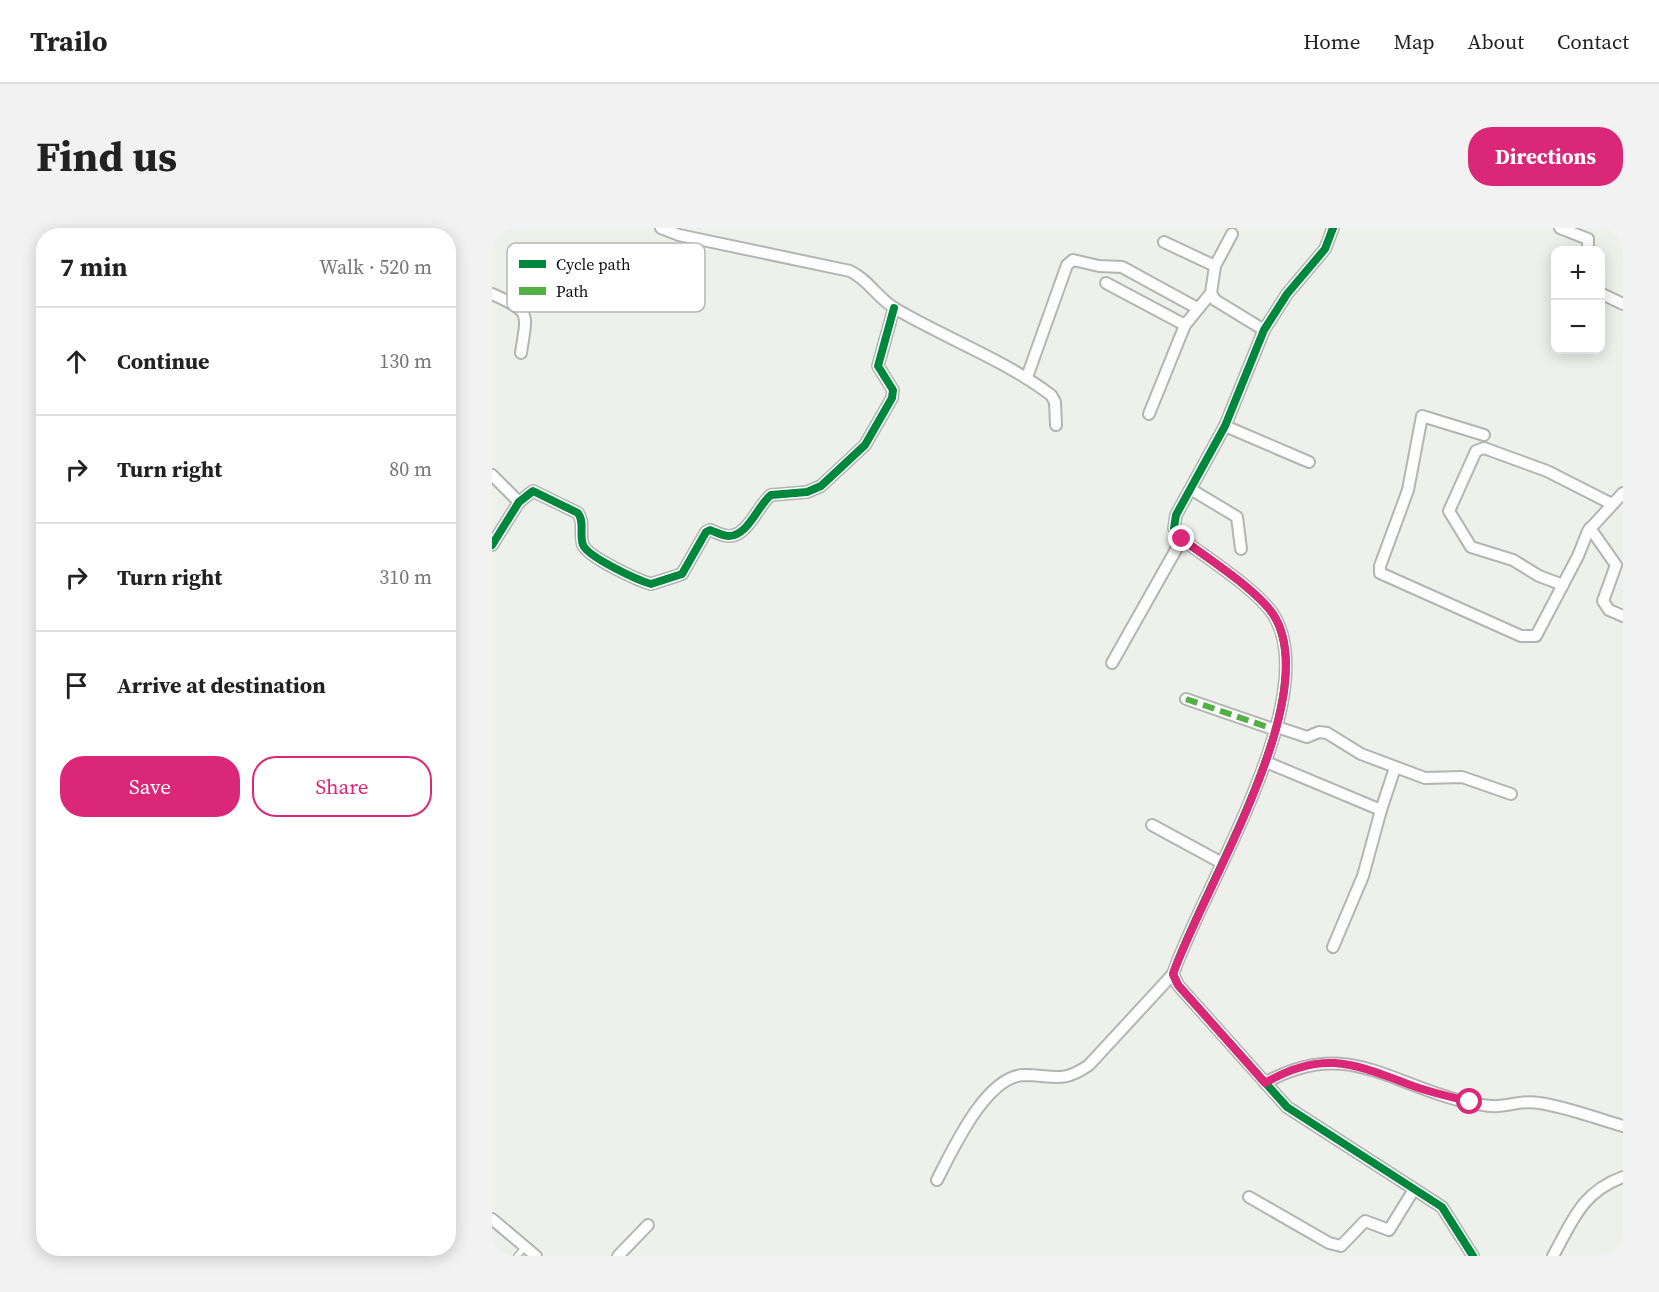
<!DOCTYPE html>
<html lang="en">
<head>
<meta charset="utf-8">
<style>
  :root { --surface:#fff; --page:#f2f2f2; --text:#222; --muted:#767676; --line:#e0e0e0; --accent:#db2777 }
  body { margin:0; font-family:"Source Serif 4",serif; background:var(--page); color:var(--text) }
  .controls { position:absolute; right:18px; top:18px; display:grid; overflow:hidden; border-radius:12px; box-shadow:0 3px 15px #0003 }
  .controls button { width:54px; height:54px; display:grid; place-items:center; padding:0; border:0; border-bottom:2px solid var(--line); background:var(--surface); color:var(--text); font:30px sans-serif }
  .stop { position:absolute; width:18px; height:18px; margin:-14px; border:4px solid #db2777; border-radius:50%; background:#fff }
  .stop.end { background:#db2777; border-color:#fff; box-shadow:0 2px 6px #0008 }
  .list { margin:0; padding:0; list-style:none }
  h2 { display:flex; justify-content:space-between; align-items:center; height:78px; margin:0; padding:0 24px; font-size:26px }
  h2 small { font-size:20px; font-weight:400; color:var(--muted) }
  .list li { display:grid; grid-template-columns:39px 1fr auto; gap:18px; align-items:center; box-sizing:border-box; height:108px; padding:0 24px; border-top:2px solid var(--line) }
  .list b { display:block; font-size:22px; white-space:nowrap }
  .list em { font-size:20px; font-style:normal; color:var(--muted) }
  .actions { display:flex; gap:12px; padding:18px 24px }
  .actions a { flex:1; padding:14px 0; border:2px solid var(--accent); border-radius:24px; text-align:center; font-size:21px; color:var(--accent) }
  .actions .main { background:var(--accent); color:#fff }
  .icon { flex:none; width:33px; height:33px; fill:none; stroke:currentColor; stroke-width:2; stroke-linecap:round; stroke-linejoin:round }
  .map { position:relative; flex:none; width:1131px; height:1028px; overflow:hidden; border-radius:24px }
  header { display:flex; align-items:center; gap:36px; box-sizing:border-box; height:84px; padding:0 30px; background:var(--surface); border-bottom:2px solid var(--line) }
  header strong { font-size:28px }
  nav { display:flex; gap:33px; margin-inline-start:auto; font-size:21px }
  .intro { display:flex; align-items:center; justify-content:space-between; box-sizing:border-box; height:144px; padding:0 36px }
  h1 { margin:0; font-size:42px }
  .button { padding:15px 27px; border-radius:24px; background:var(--accent); color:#fff; font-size:21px; font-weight:700 }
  main { display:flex; gap:36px; padding:0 36px }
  aside { flex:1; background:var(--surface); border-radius:24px; box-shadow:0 3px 15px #0003 }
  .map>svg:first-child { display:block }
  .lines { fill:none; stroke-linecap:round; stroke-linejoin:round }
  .lane-casing { stroke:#b3b5b2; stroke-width:8 }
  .street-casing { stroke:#b3b5b2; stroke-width:14 }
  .lane { stroke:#fcfdfc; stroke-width:5 }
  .street { stroke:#fcfdfc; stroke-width:10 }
  .quiet { stroke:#54b044; stroke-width:6; stroke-dasharray:12 6; stroke-linecap:butt }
  .cycleway-casing { stroke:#fff; stroke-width:11 }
  .cycleway { stroke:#00873e; stroke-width:8 }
  .route { stroke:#db2777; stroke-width:8 }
  .key { fill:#fff; stroke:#b6b6b6; stroke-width:1.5 }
  .key-label { font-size:16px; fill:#0b0d0a }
</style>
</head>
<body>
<header>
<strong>Trailo</strong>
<nav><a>Home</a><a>Map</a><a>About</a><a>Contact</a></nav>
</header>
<div class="intro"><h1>Find us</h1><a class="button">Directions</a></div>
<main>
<aside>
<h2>7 min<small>Walk · 520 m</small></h2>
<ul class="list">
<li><svg class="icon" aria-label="ahead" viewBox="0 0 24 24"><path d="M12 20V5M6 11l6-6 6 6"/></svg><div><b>Continue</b></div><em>130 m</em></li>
<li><svg class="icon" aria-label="right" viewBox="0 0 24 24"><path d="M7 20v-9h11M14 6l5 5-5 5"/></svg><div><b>Turn right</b></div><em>80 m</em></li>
<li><svg class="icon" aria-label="right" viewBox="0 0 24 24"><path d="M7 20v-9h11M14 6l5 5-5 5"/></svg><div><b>Turn right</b></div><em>310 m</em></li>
<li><svg class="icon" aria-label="arrive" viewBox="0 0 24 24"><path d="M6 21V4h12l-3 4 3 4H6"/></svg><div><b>Arrive at destination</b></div></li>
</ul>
<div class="actions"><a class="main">Save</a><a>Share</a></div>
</aside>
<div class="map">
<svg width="1131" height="1028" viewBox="0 0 1131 1028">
  <rect width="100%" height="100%" fill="#eef0ec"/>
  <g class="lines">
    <g class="lane-casing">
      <polyline id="lane" points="25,1028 34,1018"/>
    </g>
    <g class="street-casing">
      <g id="street">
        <path d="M169 0 187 7 358 43C377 52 386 71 404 81 455 111 511 131 559 167L563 174 564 197"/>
        <path d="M841 0 833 21 795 66 772 102 733 198 684 287 682 300 690 311C715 330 764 361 781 386 834 468 709 662 681 746L686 757 795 879 950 979 981 1028"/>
        <polyline points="1068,0 1096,11 1096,22"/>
        <polyline points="672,14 723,38 719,65 723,72 772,102"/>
        <polyline points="723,38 740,6"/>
        <polyline points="614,55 693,97"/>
        <polyline points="1108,65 1131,76"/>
        <path d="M0 66C40 84 35 84 29 125"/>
        <polyline points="535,149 575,37 581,32 607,38 630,39 705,80"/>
        <polyline points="657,186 693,97 719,65"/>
        <polyline points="733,198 817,234"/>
        <polyline points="992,207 930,188 916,262 888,338 888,345 1029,408 1044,408 1086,328 1096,303 1131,265"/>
        <polyline points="0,247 27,274"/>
        <polyline points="700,262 745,289 749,321"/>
        <polyline points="1098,300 1124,337 1111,373 1117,382 1131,388"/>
        <path d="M0 317 27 274 41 263 86 285C93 295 87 306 91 317 96 329 145 352 159 356L190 346 214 304 218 302C224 304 230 308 237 308 256 308 266 277 279 267L315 264 329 258 373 217 400 170 401 162 386 138 402 80"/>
        <polyline points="1071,357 1047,348 1021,332 979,319 957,283 984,223 992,220 1055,243 1120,276"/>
        <polyline points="620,435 690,311"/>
        <polyline points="694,471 784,502"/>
        <polyline points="785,499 815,509 827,504 835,505 869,526 933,550 970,549 1019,566"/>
        <polyline points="774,534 889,582 871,648 841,719"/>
        <polyline points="889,582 903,540"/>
        <polyline points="660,597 730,635"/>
        <path d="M773 855C855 808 899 858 978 875 987 876 997 879 1006 878 1020 877 1032 872 1047 875 1075 879 1103 890 1131 898"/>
        <path d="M445 952C461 921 494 848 532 847 562 847 570 856 597 837L681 746"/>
        <polyline points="757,969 837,1015 849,1018 873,993 897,1002 921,963"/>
        <polyline points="0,991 44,1028"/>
        <polyline points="126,1028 156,997"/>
        <path d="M1061 1028C1081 992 1090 964 1131 949"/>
      </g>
    </g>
    <use href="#lane" class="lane"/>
    <use href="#street" class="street"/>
    <polyline class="quiet" points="694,471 784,502"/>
    <g class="cycleway-casing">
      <g id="cycleway">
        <path d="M841 0 833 21 795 66 772 102 733 198 684 287 682 300 690 311C715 330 764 361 781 386 834 468 709 662 681 746L686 757 795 879 950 979 981 1028"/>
        <path d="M0 317 27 274 41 263 86 285C93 295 87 306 91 317 96 329 145 352 159 356L190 346 214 304 218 302C224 304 230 308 237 308 256 308 266 277 279 267L315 264 329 258 373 217 400 170 401 162 386 138 402 80"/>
      </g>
    </g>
    <use href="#cycleway" class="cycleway"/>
  </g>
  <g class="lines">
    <path class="route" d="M690 311C715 330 764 361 781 386 834 467 710 663 681 746L686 757 773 855C833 820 864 837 924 859 941 865 960 869 978 874"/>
  </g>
  <rect x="15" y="15" width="198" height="69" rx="9" class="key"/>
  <rect x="27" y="32" width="27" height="8" fill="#00873e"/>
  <rect x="27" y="59" width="27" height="8" fill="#54b044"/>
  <g class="key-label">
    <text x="64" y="42">Cycle path</text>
    <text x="64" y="69">Path</text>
  </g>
</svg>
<div class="controls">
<button>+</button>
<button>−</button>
</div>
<div class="stop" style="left:978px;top:874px"></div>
<div class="stop end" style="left:690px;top:311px"></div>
</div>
</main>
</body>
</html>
